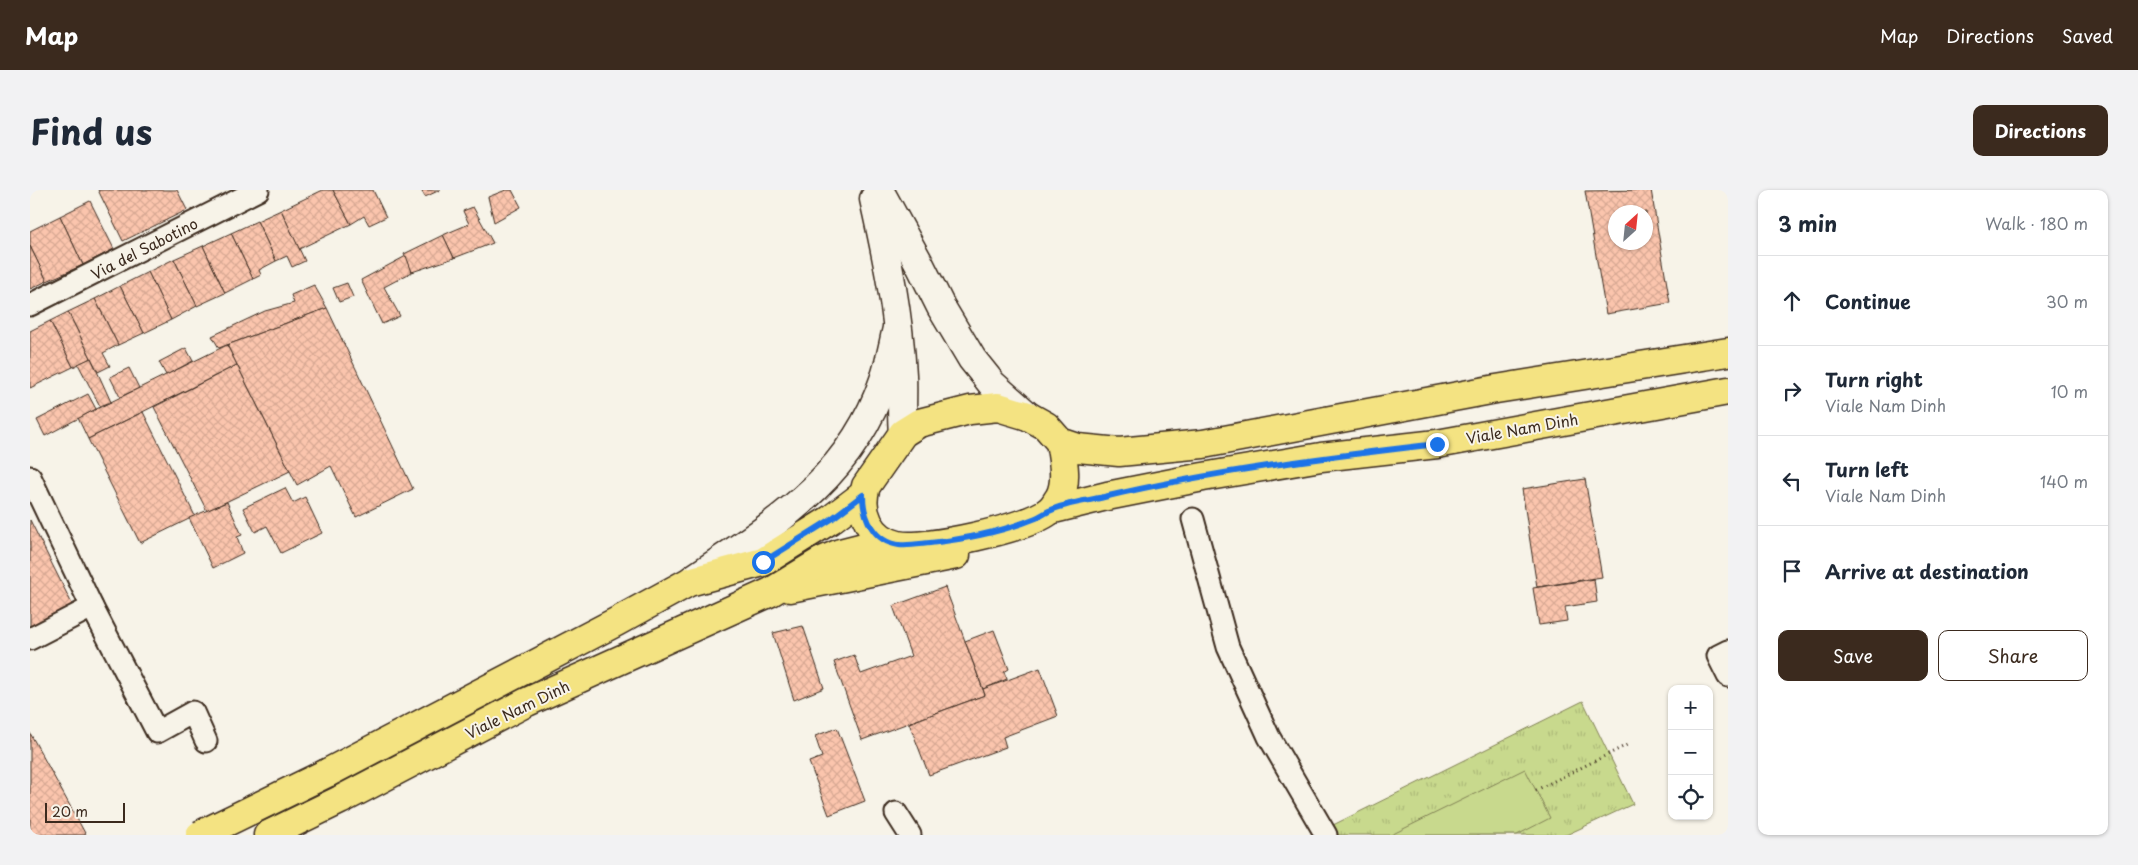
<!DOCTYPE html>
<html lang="en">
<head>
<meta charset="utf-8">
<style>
  :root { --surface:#fff; --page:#f2f2f3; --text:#1f2937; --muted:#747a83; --line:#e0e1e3; --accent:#3b2a1e }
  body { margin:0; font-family:"Playpen Sans",sans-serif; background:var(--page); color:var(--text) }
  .controls { position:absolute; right:15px; bottom:15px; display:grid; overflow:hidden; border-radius:10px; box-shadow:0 1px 4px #0004 }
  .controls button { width:45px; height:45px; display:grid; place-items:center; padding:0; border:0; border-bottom:1px solid var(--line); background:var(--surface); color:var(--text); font:25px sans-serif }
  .compass { position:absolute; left:1578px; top:15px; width:45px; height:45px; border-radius:50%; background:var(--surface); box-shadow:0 1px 4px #0004; rotate:27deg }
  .scale { position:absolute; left:15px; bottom:12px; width:80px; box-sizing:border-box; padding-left:5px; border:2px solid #3b2a1e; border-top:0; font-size:14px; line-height:18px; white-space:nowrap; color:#3b2a1e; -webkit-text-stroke:4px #f7f3e8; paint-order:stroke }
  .stop { position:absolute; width:15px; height:15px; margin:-11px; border:4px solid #1a73e8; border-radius:50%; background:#fff }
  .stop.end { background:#1a73e8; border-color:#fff; box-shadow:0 1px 5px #0008 }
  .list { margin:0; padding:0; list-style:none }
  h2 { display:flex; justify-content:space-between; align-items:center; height:65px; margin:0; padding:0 20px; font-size:21px }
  h2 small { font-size:16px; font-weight:400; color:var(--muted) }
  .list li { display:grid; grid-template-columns:32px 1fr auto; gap:15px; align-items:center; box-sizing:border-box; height:90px; padding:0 20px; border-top:1px solid var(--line) }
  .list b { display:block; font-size:19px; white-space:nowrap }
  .list p { margin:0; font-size:16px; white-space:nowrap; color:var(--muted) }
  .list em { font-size:16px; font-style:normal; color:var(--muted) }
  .actions { display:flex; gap:10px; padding:15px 20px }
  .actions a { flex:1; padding:11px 0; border:1px solid var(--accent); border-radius:10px; text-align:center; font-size:18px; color:var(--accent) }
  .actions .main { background:var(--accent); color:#fff }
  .icon { flex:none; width:28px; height:28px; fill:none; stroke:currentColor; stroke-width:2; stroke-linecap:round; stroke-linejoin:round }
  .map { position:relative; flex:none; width:1698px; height:645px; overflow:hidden; border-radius:10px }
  header { display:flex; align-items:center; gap:30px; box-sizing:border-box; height:70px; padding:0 25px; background:var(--accent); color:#fff }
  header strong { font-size:24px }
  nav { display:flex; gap:28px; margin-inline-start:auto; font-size:18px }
  .intro { display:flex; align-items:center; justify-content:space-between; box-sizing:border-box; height:120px; padding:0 30px }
  h1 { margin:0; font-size:35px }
  .button { padding:12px 22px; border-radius:10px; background:var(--accent); color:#fff; font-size:18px; font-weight:700 }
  main { display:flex; gap:30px; padding:0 30px }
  aside { flex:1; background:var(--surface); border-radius:10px; box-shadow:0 1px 4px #0004 }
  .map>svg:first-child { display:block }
  .park { fill:url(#park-tufts); stroke:#828256 }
  .garden { fill:#c8d98d; stroke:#828256 }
  .building { fill:url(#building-cross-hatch); stroke:#3b2a1e; fill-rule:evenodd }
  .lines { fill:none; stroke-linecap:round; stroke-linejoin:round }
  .street-casing { stroke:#3b2a1e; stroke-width:25 }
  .secondary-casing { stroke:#3b2a1e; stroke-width:31 }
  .primary-casing { stroke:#3b2a1e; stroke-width:31 }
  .path { stroke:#3b2a1e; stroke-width:3; stroke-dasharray:1 4; stroke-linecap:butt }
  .street { stroke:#f7f3e8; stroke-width:21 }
  .secondary { stroke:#f7f3e8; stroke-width:28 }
  .primary { stroke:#f4e382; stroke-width:28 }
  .primary-bridge-casing { stroke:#3b2a1e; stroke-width:31; stroke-linecap:butt }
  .primary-bridge { stroke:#f4e382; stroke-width:28 }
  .route { stroke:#1a73e8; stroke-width:6 }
  .labels { text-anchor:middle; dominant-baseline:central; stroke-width:4; stroke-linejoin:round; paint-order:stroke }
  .street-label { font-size:15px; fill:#3b2a1e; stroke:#f7f3e8 }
</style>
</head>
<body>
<header>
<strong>Map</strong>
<nav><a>Map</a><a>Directions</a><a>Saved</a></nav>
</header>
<div class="intro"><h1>Find us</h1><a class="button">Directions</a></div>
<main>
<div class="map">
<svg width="1698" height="645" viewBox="0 0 1698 645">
  <defs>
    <pattern id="park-tufts" width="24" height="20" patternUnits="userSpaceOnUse" patternTransform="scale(1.25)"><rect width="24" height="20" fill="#c8d98d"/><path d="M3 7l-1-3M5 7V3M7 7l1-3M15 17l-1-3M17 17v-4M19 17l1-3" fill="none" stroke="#adba79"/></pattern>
    <pattern id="building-cross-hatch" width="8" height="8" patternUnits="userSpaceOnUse" patternTransform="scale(1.25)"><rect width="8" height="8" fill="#fbc5ad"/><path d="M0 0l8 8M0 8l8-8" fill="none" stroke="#d8a994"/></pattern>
  </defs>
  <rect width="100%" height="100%" fill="#f7f3e8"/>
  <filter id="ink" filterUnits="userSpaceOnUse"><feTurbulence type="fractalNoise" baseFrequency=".02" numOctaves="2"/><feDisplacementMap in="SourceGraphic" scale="10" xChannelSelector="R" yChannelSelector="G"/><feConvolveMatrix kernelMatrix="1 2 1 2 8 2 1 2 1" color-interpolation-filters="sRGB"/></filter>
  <g filter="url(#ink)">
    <polygon class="park" points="1553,511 1603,614 1536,645 1296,645 1293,640"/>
    <polygon class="garden" points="1495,579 1520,628 1487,645 1361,645"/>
    <g class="building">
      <polygon points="68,0 147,0 157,20 93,51"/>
      <polygon points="293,0 303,0 321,34 269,59 251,20"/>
      <polygon points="303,0 343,0 356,27 339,35 334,26 321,34"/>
      <polygon points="391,0 410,0 395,7"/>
      <polygon points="476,0 482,0 491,17 464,32 458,7"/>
      <path d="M1621 0 1640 113 1576 124 1555 1ZM1586 22H1616V52H1586Z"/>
      <polygon points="60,11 84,59 53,75 30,26"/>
      <polygon points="443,17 463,53 424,68 413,45 439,34 433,21"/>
      <polygon points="251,20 275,71 262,77 257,66 246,71 227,31"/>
      <polygon points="30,26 53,75 17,91 0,56 0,41"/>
      <polygon points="227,31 246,71 229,80 231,85 223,89 201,43"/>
      <polygon points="201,43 223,89 195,103 173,56"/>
      <polygon points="413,45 424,68 382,82 374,64"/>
      <polygon points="0,56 17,91 0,99"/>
      <polygon points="173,56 195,103 167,116 144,69"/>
      <polygon points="376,66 382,82 354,97 370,126 352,134 331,90"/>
      <polygon points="144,69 167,116 141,130 118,82"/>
      <polygon points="118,82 141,130 114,143 90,96"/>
      <polygon points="317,93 323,107 309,112 303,98"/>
      <polygon points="284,95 297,118 189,158 182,146 235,121 264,113 261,105"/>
      <polygon points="90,96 114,143 88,155 65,109"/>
      <polygon points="65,109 88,155 73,163 80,176 68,182 38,122"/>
      <polygon points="297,118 383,299 326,327 301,276 267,295 197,155"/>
      <polygon points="38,122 61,168 43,177 20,131"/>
      <polygon points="20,131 43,177 0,198 0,141"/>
      <polygon points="197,155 207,175 58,249 48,228"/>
      <polygon points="156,158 163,171 136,185 129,172"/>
      <polygon points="61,168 81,212 70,216 48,174"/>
      <polygon points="207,175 260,281 177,321 124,217"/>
      <polygon points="99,178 109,198 90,207 80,187"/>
      <polygon points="58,204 66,219 15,246 7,230"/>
      <polygon points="113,222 165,326 110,353 58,249"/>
      <polygon points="1555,289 1572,387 1507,397 1492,299"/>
      <polygon points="255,298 263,313 275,307 292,343 251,363 237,336 225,342 213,318"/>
      <polygon points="197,312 212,345 207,347 213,363 183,378 159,328"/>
      <polygon points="0,330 43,416 0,437"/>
      <polygon points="1564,389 1567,412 1535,417 1537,431 1509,435 1503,398"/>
      <polygon points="915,397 955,505 832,550 804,472 824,465 831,484 881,466 863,416"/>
      <polygon points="773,436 794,498 764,510 743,443"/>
      <polygon points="964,440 979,479 974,482 977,489 953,499 935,451"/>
      <polygon points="1010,478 1028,526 973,547 976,557 899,585 879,533 955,505 953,499"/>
      <polygon points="807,538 835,611 799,625 779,572 792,567 785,546"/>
      <polygon points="0,543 56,645 0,645"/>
    </g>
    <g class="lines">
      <g class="street-casing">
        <g id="street">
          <polyline points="0,115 228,0"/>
          <polyline points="0,287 62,417 127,542 163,522 176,551"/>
          <polyline points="1163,329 1198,457 1239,547 1296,645"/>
          <polyline points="0,449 62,417"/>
          <polyline points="1698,461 1688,466 1698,486"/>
          <polyline points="866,623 880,645"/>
        </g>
      </g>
      <g class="secondary-casing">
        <g id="secondary">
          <polyline points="849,0 889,73 911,117 942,169 962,194 998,226"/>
          <path d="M844 9C857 67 869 126 872 185 873 204 871 223 873 243"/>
          <path d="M663 389C744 334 821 289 854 190 860 173 863 155 867 138"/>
        </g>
      </g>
      <g class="primary-casing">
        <g id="primary">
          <path d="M1030 252C1033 269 1038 293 1029 308 1026 312 1023 318 1019 321 998 338 894 361 868 355 840 349 828 321 836 296L873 243 889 233 940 220 968 217 998 226 1016 236 1030 252 1048 258 1089 262 1173 254 1466 199 1698 162"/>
          <polyline points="1020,320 1077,306 1173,287 1291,267 1407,254 1698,201"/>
          <polyline points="760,398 926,365"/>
          <polyline points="297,583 586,432 659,392 733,372 800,330 833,305"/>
          <polyline points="238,645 310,610 497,512 741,402 792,371 810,363 857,351"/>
        </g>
      </g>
      <polyline class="path" points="1506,600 1597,555"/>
      <use href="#street" class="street"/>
      <use href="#secondary" class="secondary"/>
      <use href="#primary" class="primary"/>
      <g class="primary-bridge-casing">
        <polyline id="primary-bridge" points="170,645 297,583"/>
      </g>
      <use href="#primary-bridge" class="primary-bridge"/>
    </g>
  </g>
  <g class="lines" filter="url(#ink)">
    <path class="route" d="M733 372 800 330 833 305C833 328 844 352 869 355 879 356 890 354 900 353 936 349 972 342 1006 328 1011 326 1015 323 1019 321 1035 313 1057 311 1074 307 1183 281 1296 267 1407 254"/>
  </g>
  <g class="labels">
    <g class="street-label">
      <text transform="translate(114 58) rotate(-27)">Via del Sabotino</text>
      <text transform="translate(1492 238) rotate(-10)">Viale Nam Dinh</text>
      <text transform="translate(487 519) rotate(-26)">Viale Nam Dinh</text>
    </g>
  </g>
</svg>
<div class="controls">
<button>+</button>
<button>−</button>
<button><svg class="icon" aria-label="locate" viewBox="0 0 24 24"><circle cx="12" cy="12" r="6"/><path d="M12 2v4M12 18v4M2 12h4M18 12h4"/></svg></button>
</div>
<svg class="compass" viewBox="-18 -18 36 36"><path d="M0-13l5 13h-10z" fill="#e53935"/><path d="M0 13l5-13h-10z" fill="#747a83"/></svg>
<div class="scale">20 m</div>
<div class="stop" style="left:733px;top:372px"></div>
<div class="stop end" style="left:1407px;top:254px"></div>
</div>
<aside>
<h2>3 min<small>Walk · 180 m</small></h2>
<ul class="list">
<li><svg class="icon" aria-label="ahead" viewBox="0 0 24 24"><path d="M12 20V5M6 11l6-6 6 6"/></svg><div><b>Continue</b></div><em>30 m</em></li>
<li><svg class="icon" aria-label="right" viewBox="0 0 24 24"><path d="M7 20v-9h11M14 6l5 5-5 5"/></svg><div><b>Turn right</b><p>Viale Nam Dinh</p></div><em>10 m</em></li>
<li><svg class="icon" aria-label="left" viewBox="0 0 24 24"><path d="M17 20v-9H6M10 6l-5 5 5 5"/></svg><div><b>Turn left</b><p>Viale Nam Dinh</p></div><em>140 m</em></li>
<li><svg class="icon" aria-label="arrive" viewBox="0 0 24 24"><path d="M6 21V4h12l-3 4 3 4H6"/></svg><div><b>Arrive at destination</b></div></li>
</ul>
<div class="actions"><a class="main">Save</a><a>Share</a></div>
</aside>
</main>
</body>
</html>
